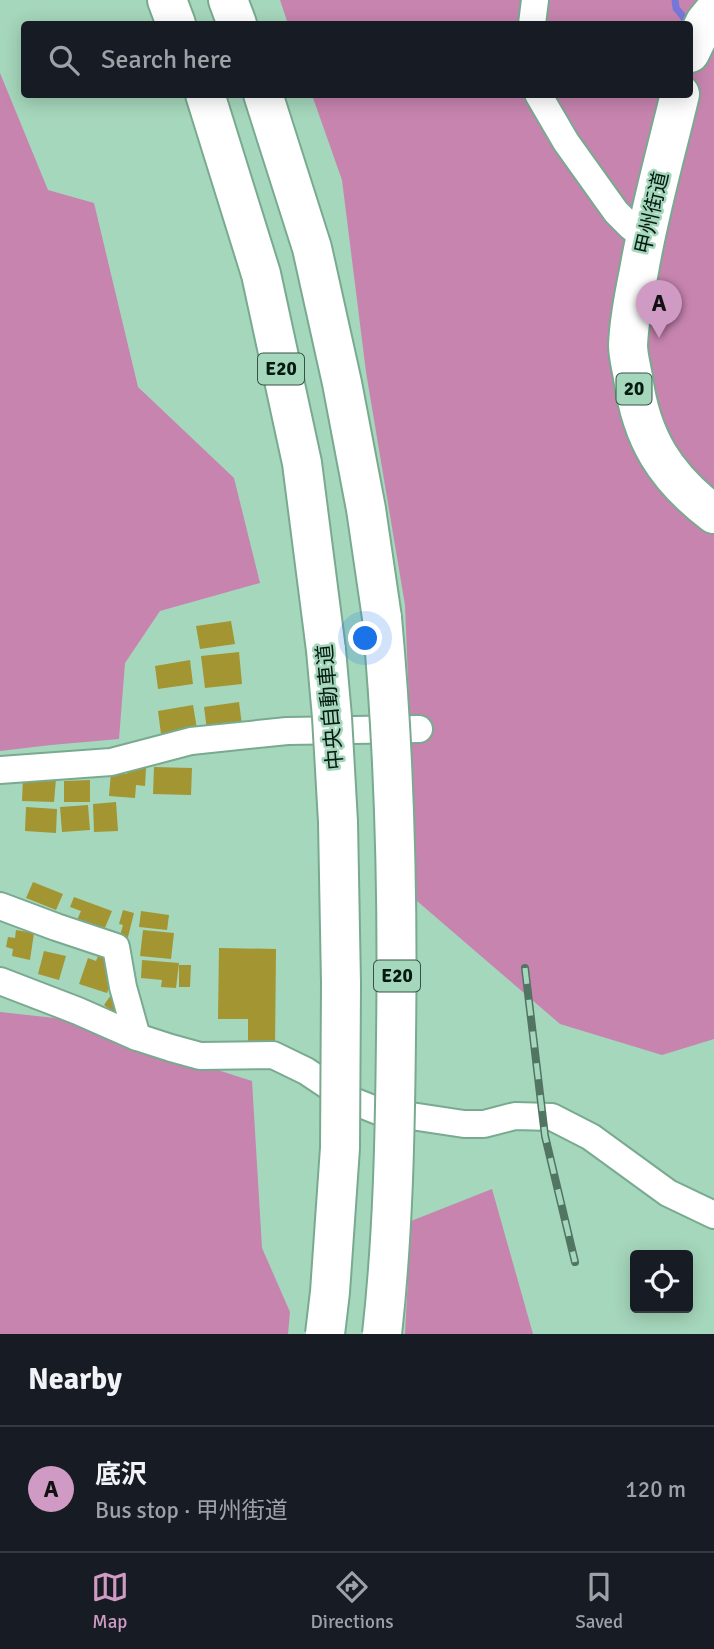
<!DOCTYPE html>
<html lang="en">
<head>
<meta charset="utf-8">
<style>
  :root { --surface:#171b24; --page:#20242c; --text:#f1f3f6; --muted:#9ea1a6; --line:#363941; --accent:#cf9ac3 }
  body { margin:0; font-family:Signika,"Noto Sans JP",sans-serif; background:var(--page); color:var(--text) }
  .controls { position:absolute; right:21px; bottom:21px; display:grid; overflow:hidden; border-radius:7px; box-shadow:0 4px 18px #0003 }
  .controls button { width:63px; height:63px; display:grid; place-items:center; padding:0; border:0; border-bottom:2px solid var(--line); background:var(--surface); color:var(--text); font:35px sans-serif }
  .you { position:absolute; left:366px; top:639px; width:24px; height:24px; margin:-18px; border:5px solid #fff; border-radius:50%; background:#1a73e8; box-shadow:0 0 0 10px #1a73e833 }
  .badge { display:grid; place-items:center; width:46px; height:46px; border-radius:50%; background:var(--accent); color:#111; font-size:23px; font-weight:700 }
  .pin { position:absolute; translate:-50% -58px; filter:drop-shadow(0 2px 4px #0008) }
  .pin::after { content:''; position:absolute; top:37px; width:24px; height:21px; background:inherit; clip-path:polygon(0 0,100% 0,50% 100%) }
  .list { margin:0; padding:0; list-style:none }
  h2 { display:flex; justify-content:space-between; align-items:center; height:91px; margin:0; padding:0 28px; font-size:30px }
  h2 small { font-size:23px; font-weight:400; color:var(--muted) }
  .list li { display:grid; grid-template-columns:46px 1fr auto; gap:21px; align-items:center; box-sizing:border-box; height:126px; padding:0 28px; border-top:2px solid var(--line) }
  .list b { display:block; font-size:26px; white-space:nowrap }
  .list p { margin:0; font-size:23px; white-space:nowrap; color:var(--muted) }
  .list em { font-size:23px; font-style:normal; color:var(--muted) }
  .icon { flex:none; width:38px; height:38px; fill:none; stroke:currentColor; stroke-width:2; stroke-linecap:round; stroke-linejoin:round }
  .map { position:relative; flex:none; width:714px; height:1334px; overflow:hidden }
  .search { position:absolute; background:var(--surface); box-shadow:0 4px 18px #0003; left:21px; right:21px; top:21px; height:77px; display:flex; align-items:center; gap:18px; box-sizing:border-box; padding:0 24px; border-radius:7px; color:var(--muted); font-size:26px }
  .sheet { height:217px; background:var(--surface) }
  nav { display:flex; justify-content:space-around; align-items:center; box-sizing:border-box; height:98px; border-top:2px solid var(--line); background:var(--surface); font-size:19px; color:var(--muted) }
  nav a { display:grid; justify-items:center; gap:4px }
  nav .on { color:var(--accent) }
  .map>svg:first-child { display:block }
  .green { fill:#c784af }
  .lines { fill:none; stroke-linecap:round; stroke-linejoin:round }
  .stream { stroke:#7777db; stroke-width:7 }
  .building { fill:#a39532 }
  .minor-casing { stroke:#79aa90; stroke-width:30 }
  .trunk-casing { stroke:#79aa90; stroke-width:42 }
  .motorway-casing { stroke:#79aa90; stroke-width:42 }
  .minor { stroke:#fff; stroke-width:26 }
  .trunk { stroke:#fff; stroke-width:38 }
  .motorway { stroke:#fff; stroke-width:38 }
  .rail-casing { stroke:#527462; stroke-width:8 }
  .rail { stroke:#a5d7bc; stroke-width:5; stroke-dasharray:16; stroke-linecap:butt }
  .motorway-bridge-casing { stroke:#79aa90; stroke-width:42; stroke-linecap:butt }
  .motorway-bridge { stroke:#fff; stroke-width:38 }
  .labels { text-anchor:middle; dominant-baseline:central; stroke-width:5; stroke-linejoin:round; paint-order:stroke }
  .shield { fill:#a5d7bc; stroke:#365344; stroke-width:2 }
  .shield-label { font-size:19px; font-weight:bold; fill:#071a11 }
  .street-label { font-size:21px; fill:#071a11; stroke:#a5d7bc }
</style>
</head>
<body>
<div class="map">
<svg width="714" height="1334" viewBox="0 0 714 1334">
  <rect width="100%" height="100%" fill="#a5d7bc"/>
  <g class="green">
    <polygon points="280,0 714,0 714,1039 662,1055 560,1024 417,901 405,605 366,372 342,180 312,95 690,94 690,24 288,24"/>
    <polygon points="0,73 48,190 94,203 138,387 234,478 260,583 160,611 125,663 119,739 51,745 0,751"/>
    <polygon points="0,1012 55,1018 252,1081 262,1248 290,1312 288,1334 0,1334"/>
    <polygon points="492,1189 533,1334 405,1334 411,1221"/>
  </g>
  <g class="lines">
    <polyline class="stream" points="675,0 676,8 689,24"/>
  </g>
  <g class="building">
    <polygon points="231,621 235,644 200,649 196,626"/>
    <polygon points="239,652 242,684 205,688 201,656"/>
    <polygon points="190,660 193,684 158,689 155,666"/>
    <polygon points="239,702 242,725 207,730 204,707"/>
    <polygon points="193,705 197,729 161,734 158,711"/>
    <polygon points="128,766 146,768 145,786 136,785 135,798 109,796 111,772 127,774"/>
    <polygon points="154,767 192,768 191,795 153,794"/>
    <polygon points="23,777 56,779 54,802 22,801"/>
    <polygon points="90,780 90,802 64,802 64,781"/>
    <polygon points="116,802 118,831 94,832 93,804"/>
    <polygon points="88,805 90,830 62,832 60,807"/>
    <polygon points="26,807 57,809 56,833 25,831"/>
    <polygon points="33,882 63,894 56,910 26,898"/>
    <polygon points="74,897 112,911 104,930 77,920 81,911 70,907"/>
    <polygon points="123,910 134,913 127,941 119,939 123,925 119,924"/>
    <polygon points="141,911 169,915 167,930 139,927"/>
    <polygon points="16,930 34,933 30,960 12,956 13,949 6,947 8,937 15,938"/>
    <polygon points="143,930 174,933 171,959 140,956"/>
    <polygon points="219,948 276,949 275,1048 248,1047 248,1019 218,1019"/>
    <polygon points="44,951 66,956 59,980 38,974"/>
    <polygon points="99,954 114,958 116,968 107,993 79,984 88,958 96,961"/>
    <polygon points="142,960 179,963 176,988 161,987 162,980 141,978"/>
    <polygon points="179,965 191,965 190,987 179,987"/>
    <polygon points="111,995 125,1006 117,1015 104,1005"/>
  </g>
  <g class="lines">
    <g class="minor-casing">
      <g id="minor">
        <polyline points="532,24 535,0"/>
        <polyline points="538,94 566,142 616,212 630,226 645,238"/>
        <polyline points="0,770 111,762 191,741 287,731 419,729"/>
        <polyline points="0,906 56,927 116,947 123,987 137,1037"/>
        <polyline points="0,981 78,1011 137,1037 171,1048 200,1056 273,1055 306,1071 348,1099 378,1111 464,1124 484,1124 515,1116 552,1117 591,1137 668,1193 714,1215"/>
      </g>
    </g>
    <g class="trunk-casing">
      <g id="trunk">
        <polyline points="690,53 705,22 714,11"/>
        <path d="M680 94C666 153 649 212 639 271 634 295 629 321 628 345 628 355 631 366 633 377 641 438 665 477 714 514"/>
      </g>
    </g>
    <g class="motorway-casing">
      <g id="motorway">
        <polyline points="167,0 176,24"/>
        <polyline points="228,0 237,24"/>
        <polyline points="205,94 261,274 302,463 326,650"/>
        <polyline points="263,94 312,248 342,383 366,509 382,618"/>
      </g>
    </g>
    <use href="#minor" class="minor"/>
    <use href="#trunk" class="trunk"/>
    <use href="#motorway" class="motorway"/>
    <g class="rail-casing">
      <polyline id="rail" points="525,968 545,1136 575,1262"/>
    </g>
    <use href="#rail" class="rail"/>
    <g class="motorway-bridge-casing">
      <g id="motorway-bridge">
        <path d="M382 618C395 758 398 897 396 1037 395 1136 393 1236 382 1334"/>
        <polyline points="325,1334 330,1292 340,1148 341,984 338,822 332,717 326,650"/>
      </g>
    </g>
    <use href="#motorway-bridge" class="motorway-bridge"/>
  </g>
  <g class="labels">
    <g class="shield">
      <rect x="258" y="353.5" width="46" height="31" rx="5"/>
      <rect x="616.5" y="373.5" width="35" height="31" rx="5"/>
      <rect x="374" y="960.5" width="46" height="31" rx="5"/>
    </g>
    <g class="shield-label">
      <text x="281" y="369">E20</text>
      <text x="634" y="389">20</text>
      <text x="397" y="976">E20</text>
    </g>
    <g class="street-label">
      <text transform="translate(652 213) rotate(-77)">甲州街道</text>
      <text transform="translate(330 707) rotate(-95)">中央自動車道</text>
    </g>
  </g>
</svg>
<div class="controls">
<button><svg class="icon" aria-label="locate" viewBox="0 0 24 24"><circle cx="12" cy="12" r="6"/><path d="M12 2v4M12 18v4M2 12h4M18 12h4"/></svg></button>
</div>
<div class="you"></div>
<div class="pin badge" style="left:659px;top:338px">A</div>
<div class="search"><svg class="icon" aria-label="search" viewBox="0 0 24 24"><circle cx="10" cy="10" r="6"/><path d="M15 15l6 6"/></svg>Search here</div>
</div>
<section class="sheet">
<h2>Nearby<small></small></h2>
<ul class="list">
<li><span class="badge">A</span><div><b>底沢</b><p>Bus stop · 甲州街道</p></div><em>120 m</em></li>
</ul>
</section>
<nav>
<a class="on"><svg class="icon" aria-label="map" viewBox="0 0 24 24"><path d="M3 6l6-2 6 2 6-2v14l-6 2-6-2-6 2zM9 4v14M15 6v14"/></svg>Map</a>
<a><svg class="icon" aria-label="directions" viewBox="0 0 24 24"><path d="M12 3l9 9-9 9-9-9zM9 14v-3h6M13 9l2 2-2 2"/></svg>Directions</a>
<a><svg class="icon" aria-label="saved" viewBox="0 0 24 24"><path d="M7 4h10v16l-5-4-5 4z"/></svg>Saved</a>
</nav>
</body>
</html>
